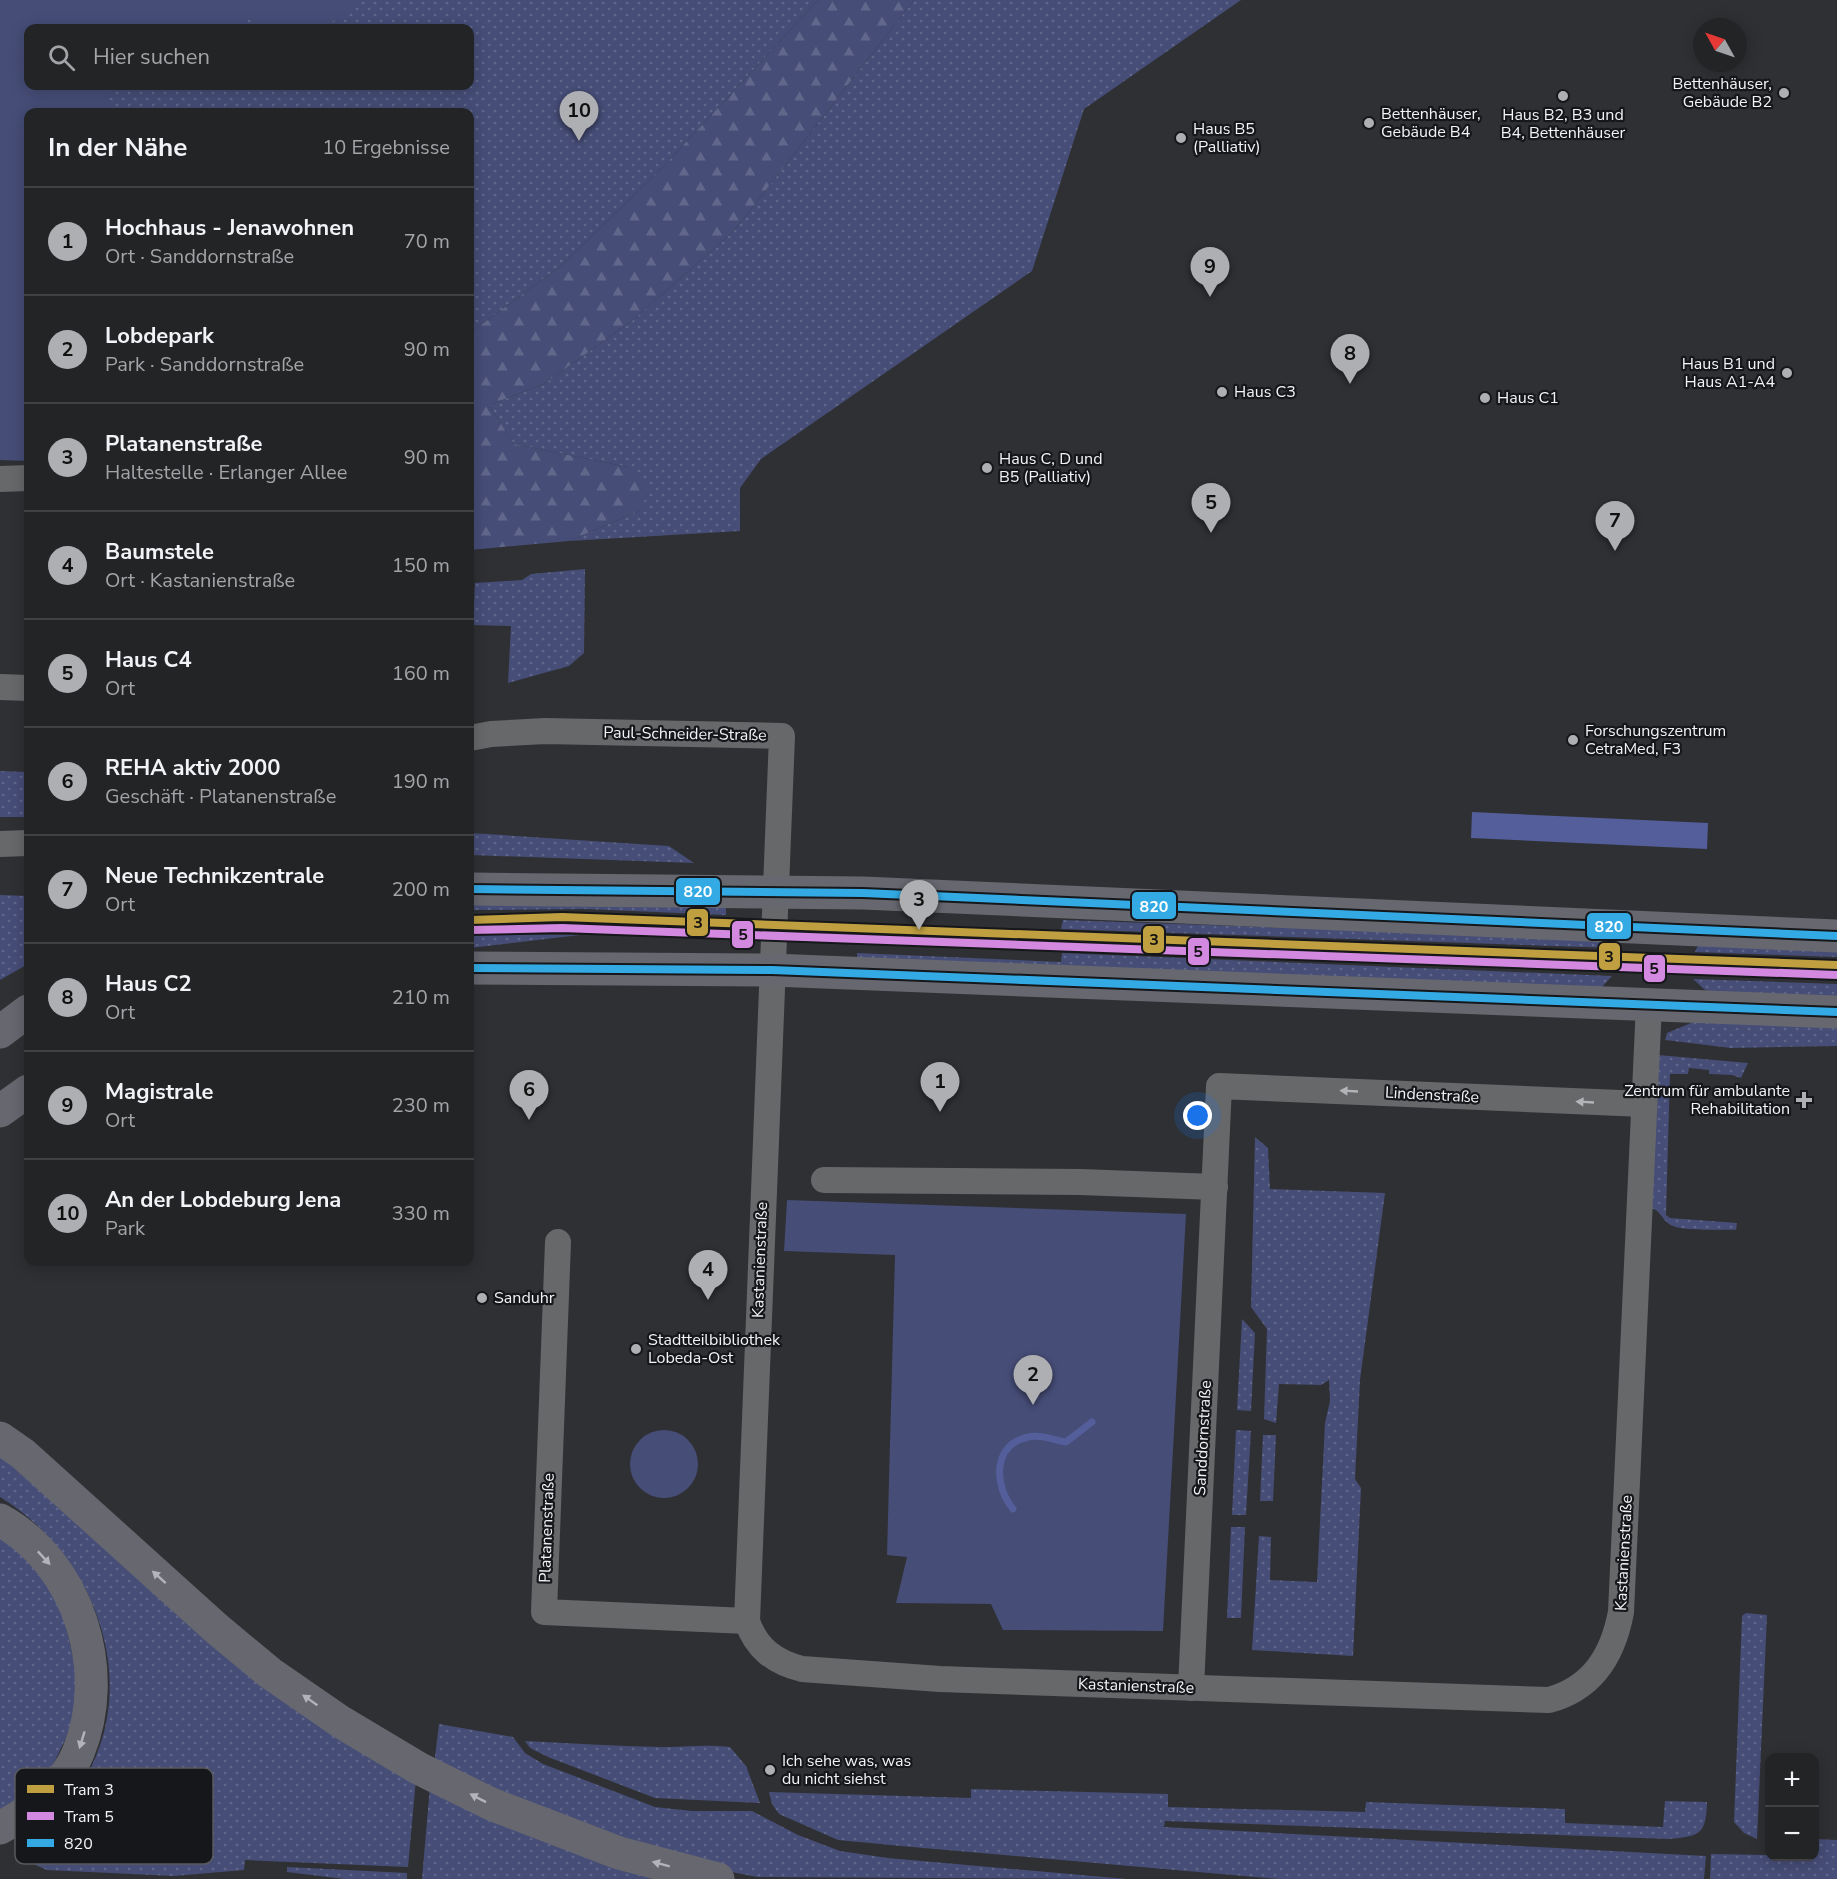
<!DOCTYPE html>
<html lang="de">
<head>
<meta charset="utf-8">
<style>
  :root { --surface:#232426; --page:#2f3032; --text:#f1f3f6; --muted:#a3a4a7; --line:#404143; --accent:#aeafb2 }
  body { margin:0; font-family:"Nunito Sans",sans-serif; background:var(--page); color:var(--text) }
  .controls { position:absolute; right:18px; bottom:18px; display:grid; overflow:hidden; border-radius:12px; box-shadow:0 3px 15px #0003 }
  .controls button { width:54px; height:54px; display:grid; place-items:center; padding:0; border:0; border-bottom:2px solid var(--line); background:var(--surface); color:var(--text); font:30px sans-serif }
  .compass { position:absolute; left:1693px; top:18px; width:54px; height:54px; border-radius:50%; background:var(--surface); box-shadow:0 3px 15px #0003; rotate:310deg }
  .you { position:absolute; left:1198px; top:1116px; width:21px; height:21px; margin:-15px; border:4px solid #fff; border-radius:50%; background:#1a73e8; box-shadow:0 0 0 9px #1a73e833 }
  .badge { display:grid; place-items:center; width:39px; height:39px; border-radius:50%; background:var(--accent); color:#111; font-size:20px; font-weight:700 }
  .pin { position:absolute; translate:-50% -50px; filter:drop-shadow(0 2px 3px #0008) }
  .pin::after { content:''; position:absolute; top:32px; width:21px; height:18px; background:inherit; clip-path:polygon(0 0,100% 0,50% 100%) }
  .list { margin:0; padding:0; list-style:none }
  h2 { display:flex; justify-content:space-between; align-items:center; height:78px; margin:0; padding:0 24px; font-size:26px }
  h2 small { font-size:20px; font-weight:400; color:var(--muted) }
  .list li { display:grid; grid-template-columns:39px 1fr auto; gap:18px; align-items:center; box-sizing:border-box; height:108px; padding:0 24px; border-top:2px solid var(--line) }
  .list b { display:block; font-size:22px; white-space:nowrap }
  .list p { margin:0; font-size:20px; white-space:nowrap; color:var(--muted) }
  .list em { font-size:20px; font-style:normal; color:var(--muted) }
  .icon { flex:none; width:33px; height:33px; fill:none; stroke:currentColor; stroke-width:2; stroke-linecap:round; stroke-linejoin:round }
  .map { position:relative; flex:none; width:1837px; height:1879px; overflow:hidden }
  .search { position:absolute; background:var(--surface); box-shadow:0 3px 15px #0003; left:24px; top:24px; width:450px; height:66px; display:flex; align-items:center; gap:15px; box-sizing:border-box; padding:0 21px; border-radius:12px; color:var(--muted); font-size:22px }
  .panel { position:absolute; background:var(--surface); box-shadow:0 3px 15px #0003; left:24px; top:108px; width:450px; height:1158px; border-radius:12px }
  .map>svg:first-child { display:block }
  .grass { fill:url(#grass-dots); fill-rule:evenodd }
  .forest { fill:url(#forest-firs) }
  .park { fill:#464d77 }
  .water { fill:#545e9a }
  .lines { fill:none; stroke-linecap:round; stroke-linejoin:round }
  .stream { stroke:#545e9a; stroke-width:7 }
  .minor { stroke:#67686a; stroke-width:26 }
  .major { stroke:#66676f; stroke-width:33 }
  .bus-1-casing { stroke:#16171a; stroke-width:12 }
  .bus-1 { stroke:#33aae4; stroke-width:8 }
  .tram-1-casing { stroke:#16171a; stroke-width:12 }
  .tram-2-casing { stroke:#16171a; stroke-width:12 }
  .tram-1 { stroke:#bf9f40; stroke-width:8 }
  .tram-2 { stroke:#d389df; stroke-width:8 }
  .oneway { fill:#b3b4b8 }
  .oneway2 { fill:#b3b4ba }
  .poi-dot { fill:#aeafb2; stroke:#16171a; stroke-width:2 }
  .labels { text-anchor:middle; dominant-baseline:central; stroke-width:4.5; stroke-linejoin:round; paint-order:stroke }
  .poi-label { font-size:16px; fill:#f2f3f7; stroke:#16171a; text-anchor:start }
  .street-label { font-size:16px; fill:#f2f3f7; stroke:#16171a }
  .key { fill:#16171a; stroke:#58595c; stroke-width:1.5 }
  .key-label { font-size:16px; fill:#f2f3f7 }
  .line-badge { stroke:#16171a; stroke-width:2 }
  .badge-label { font-size:16px; text-anchor:middle; font-weight:bold; fill:#fff }
  .pale-badge-label { font-size:16px; text-anchor:middle; font-weight:bold; fill:#111 }
</style>
</head>
<body>
<div class="map">
<svg width="1837" height="1879" viewBox="0 0 1837 1879">
  <defs>
    <pattern id="grass-dots" width="8" height="8" patternUnits="userSpaceOnUse" patternTransform="scale(1.5)"><rect width="8" height="8" fill="#464d77"/><path d="M2 2h.1M6 6h.1" fill="none" stroke="#61678b" stroke-width="1.8" stroke-linecap="round"/></pattern>
    <pattern id="forest-firs" width="22" height="20" patternUnits="userSpaceOnUse" patternTransform="scale(1.5)"><rect width="22" height="20" fill="#464d77"/><path d="M5 1l3.5 6h-7zM16 11l3.5 6h-7z" fill="#61678b"/></pattern>
  </defs>
  <rect width="100%" height="100%" fill="#2f3033"/>
  <g class="grass">
    <path d="M0 0H818L661 169 562 265 470 333V112H28ZM28 28H470V86H28Z"/>
    <polygon points="914,0 1241,0 1084,109 1032,271 761,459 740,488 740,531 569,541 641,510 628,467 514,444 489,405 544,384 633,320 734,231"/>
    <polygon points="585,569 584,653 569,666 508,683 511,626 473,625 475,583 522,580 531,574"/>
    <polygon points="0,771 28,772 28,817 0,817"/>
    <polygon points="470,833 669,846 694,863 470,855"/>
    <polygon points="0,895 28,896 28,964 0,980"/>
    <polygon points="470,901 726,907 726,915 585,909 470,910"/>
    <polygon points="1063,920 1615,939 1614,948 1061,929"/>
    <polygon points="493,934 580,935 470,948 470,935"/>
    <polygon points="1699,943 1837,947 1837,957 1695,952"/>
    <polygon points="857,953 1061,962 1062,953 1612,976 1602,987 857,959"/>
    <polygon points="1693,979 1837,984 1837,997 1713,992 1705,990"/>
    <polygon points="1765,1022 1837,1026 1837,1046 1731,1048 1665,1040 1667,1033 1691,1023"/>
    <path d="M1658 1055 1748 1063 1741 1078 1732 1075 1709 1074V1070L1689 1068 1688 1074H1670L1666 1215 1670 1218 1737 1223 1736 1230C1721 1229 1680 1232 1669 1224 1661 1218 1661 1211 1651 1208Z"/>
    <polygon points="1255,1137 1268,1148 1270,1189 1385,1193 1360,1380 1355,1479 1361,1488 1353,1656 1252,1650 1259,1536 1271,1537 1270,1580 1317,1582 1325,1423 1330,1401 1329,1380 1321,1385 1279,1384 1276,1423 1264,1419 1267,1329 1251,1307"/>
    <polygon points="1242,1319 1255,1333 1251,1411 1237,1410"/>
    <polygon points="1236,1430 1251,1431 1246,1515 1232,1515"/>
    <polygon points="1263,1435 1276,1435 1273,1501 1260,1501"/>
    <path d="M0 1452 416 1779 408 1867 245 1860 244 1870 174 1876 47 1870 33 1864 28 1847C34 1839 41 1835 48 1829 62 1815 76 1795 86 1777 142 1677 93 1554 0 1497Z"/>
    <polygon points="1231,1527 1245,1527 1241,1618 1227,1618"/>
    <polygon points="0,1530 9,1535 60,1602 78,1677 72,1725 53,1765 21,1798 0,1812"/>
    <polygon points="1746,1613 1767,1615 1757,1839 1744,1833 1734,1822 1742,1616"/>
    <polygon points="439,1724 513,1737 525,1753 543,1764 655,1807 692,1811 752,1811 798,1835 840,1851 888,1858 1127,1879 757,1877 701,1866 641,1849 434,1765"/>
    <path d="M525 1741C570 1743 615 1746 660 1747 684 1747 706 1744 730 1747L746 1766 760 1803 655 1798 548 1757 530 1748Z"/>
    <polygon points="430,1786 670,1879 422,1879"/>
    <path d="M971 1789 1168 1794V1807L1365 1812 1366 1802 1565 1809V1823L1663 1827 1665 1801 1707 1802C1706 1835 1700 1836 1669 1839L1165 1821 1164 1827 1706 1856 1704 1879H1279L912 1847 838 1840 779 1814 772 1804 769 1792 971 1798Z"/>
    <polygon points="1815,1839 1837,1840 1837,1879 1710,1879 1711,1854 1814,1856"/>
    <polygon points="287,1867 407,1873 407,1879 344,1879 287,1872"/>
  </g>
  <polygon class="forest" points="818,0 914,0 734,231 633,320 544,384 489,405 514,444 628,467 648,491 641,510 569,541 470,550 470,333 562,265 661,169"/>
  <g class="park">
    <polygon points="0,0 361,0 324,28 258,28 254,18 226,28 28,28 28,86 105,86 111,112 28,112 28,461 0,460"/>
    <polygon points="787,1200 1186,1214 1163,1631 1003,1630 991,1604 896,1603 907,1557 887,1555 895,1255 784,1251"/>
    <circle cx="664" cy="1464" r="34"/>
  </g>
  <polygon class="water" points="1472,812 1708,823 1707,849 1471,838"/>
  <g class="lines">
    <path class="stream" d="M1013 1509C994 1486 992 1445 1028 1437 1041 1434 1054 1440 1066 1442L1092 1422"/>
    <g class="minor">
      <polyline points="0,479 28,478"/>
      <polyline points="0,687 28,688"/>
      <path d="M470 738 491 734 545 731 782 736 747 1621C756 1648 774 1662 802 1669L940 1679 1549 1700C1593 1688 1613 1655 1621 1612L1649 1004"/>
      <polyline points="0,844 28,843"/>
      <polyline points="824,1180 1080,1182 1215,1187"/>
      <polyline points="558,1242 544,1612 747,1621"/>
      <polyline points="1191,1688 1219,1086 1644,1104"/>
    </g>
    <g class="major">
      <polyline points="470,889 863,893 1837,936"/>
      <polyline points="470,968 772,970 1837,1012"/>
      <polyline points="0,1032 28,1011"/>
      <polyline points="0,1111 28,1091"/>
      <polyline points="0,1438 23,1454 217,1629 270,1673 341,1722 418,1768 491,1804 619,1853 718,1879"/>
      <path d="M0 1520C79 1564 112 1671 78 1753 64 1787 31 1811 0 1828"/>
    </g>
    <g class="bus-1-casing">
      <g id="bus-1">
        <polyline points="470,889 863,893 1837,936"/>
        <polyline points="470,968 772,970 1837,1012"/>
      </g>
    </g>
    <use href="#bus-1" class="bus-1"/>
    <g class="tram-1-casing">
      <polyline id="tram-1" points="470,920 562,917 1837,965"/>
    </g>
    <g class="tram-2-casing">
      <polyline id="tram-2" points="470,930 562,928 1837,975"/>
    </g>
    <use href="#tram-1" class="tram-1"/>
    <use href="#tram-2" class="tram-2"/>
  </g>
  <defs><path id="oneway-solid" d="M-6-.8H1V-3.2L6.5 0L1 3.2V.8H-6Z" transform="scale(1.5)"/></defs>
  <g class="oneway">
    <use href="#oneway-solid" transform="translate(1349 1091) rotate(-177)"/>
    <use href="#oneway-solid" transform="translate(1585 1102) rotate(-177)"/>
  </g>
  <g class="oneway2">
    <use href="#oneway-solid" transform="translate(44 1558) rotate(47)"/>
    <use href="#oneway-solid" transform="translate(159 1577) rotate(-138)"/>
    <use href="#oneway-solid" transform="translate(310 1700) rotate(-145)"/>
    <use href="#oneway-solid" transform="translate(82 1740) rotate(107)"/>
    <use href="#oneway-solid" transform="translate(478 1798) rotate(-153)"/>
    <use href="#oneway-solid" transform="translate(661 1864) rotate(-165)"/>
  </g>
  <g class="poi-dot">
    <circle cx="1784" cy="93" r="6"/>
    <circle cx="1563" cy="96" r="6"/>
    <circle cx="1369" cy="123" r="6"/>
    <circle cx="1181" cy="138" r="6"/>
    <circle cx="1787" cy="373" r="6"/>
    <circle cx="1222" cy="392" r="6"/>
    <circle cx="1485" cy="398" r="6"/>
    <circle cx="987" cy="468" r="6"/>
    <circle cx="1573" cy="740" r="6"/>
    <path d="M1801 1091h6v6h6v6h-6v6h-6v-6h-6v-6h6z"/>
    <circle cx="482" cy="1298" r="6"/>
    <circle cx="636" cy="1349" r="6"/>
    <circle cx="770" cy="1770" r="6"/>
  </g>
  <g class="labels">
    <g class="poi-label">
      <text x="1772" y="84" text-anchor="end">Bettenhäuser,<tspan x="1772" dy="18">Gebäude B2</tspan></text>
      <text x="1381" y="114">Bettenhäuser,<tspan x="1381" dy="18">Gebäude B4</tspan></text>
      <text x="1563" y="115" text-anchor="middle">Haus B2, B3 und<tspan x="1563" dy="18">B4, Bettenhäuser</tspan></text>
      <text x="1193" y="129">Haus B5<tspan x="1193" dy="18">(Palliativ)</tspan></text>
      <text x="1775" y="364" text-anchor="end">Haus B1 und<tspan x="1775" dy="18">Haus A1-A4</tspan></text>
      <text x="1234" y="392">Haus C3</text>
      <text x="1497" y="398">Haus C1</text>
      <text x="999" y="459">Haus C, D und<tspan x="999" dy="18">B5 (Palliativ)</tspan></text>
      <text x="1585" y="731">Forschungszentrum<tspan x="1585" dy="18">CetraMed, F3</tspan></text>
      <text x="1790" y="1091" text-anchor="end">Zentrum für ambulante<tspan x="1790" dy="18">Rehabilitation</tspan></text>
      <text x="494" y="1298">Sanduhr</text>
      <text x="648" y="1340">Stadtteilbibliothek<tspan x="648" dy="18">Lobeda-Ost</tspan></text>
      <text x="782" y="1761">Ich sehe was, was<tspan x="782" dy="18">du nicht siehst</tspan></text>
    </g>
    <g class="street-label">
      <text transform="translate(685 734) rotate(1)">Paul-Schneider-Straße</text>
      <text transform="translate(1432 1095) rotate(3)">Lindenstraße</text>
      <text transform="translate(760 1260) rotate(-88)">Kastanienstraße</text>
      <text transform="translate(1203 1438) rotate(-87)">Sanddornstraße</text>
      <text transform="translate(547 1528) rotate(-88)">Platanenstraße</text>
      <text transform="translate(1624 1553) rotate(-87)">Kastanienstraße</text>
      <text transform="translate(1136 1686) rotate(2)">Kastanienstraße</text>
    </g>
  </g>
  <rect x="15" y="1768" width="198" height="96" rx="9" class="key"/>
  <rect x="27" y="1785" width="27" height="8" fill="#bf9f40"/>
  <rect x="27" y="1812" width="27" height="8" fill="#d389df"/>
  <rect x="27" y="1839" width="27" height="8" fill="#33aae4"/>
  <g class="key-label">
    <text x="64" y="1795">Tram 3</text>
    <text x="64" y="1822">Tram 5</text>
    <text x="64" y="1849">820</text>
  </g>
  <g class="line-badge">
    <rect x="675" y="877" width="46" height="29" rx="6" fill="#33aae4"/>
    <rect x="1131" y="891" width="46" height="29" rx="6" fill="#33aae4"/>
    <rect x="686" y="908" width="23" height="29" rx="6" fill="#bf9f40"/>
    <rect x="1586" y="912" width="46" height="28" rx="6" fill="#33aae4"/>
    <rect x="731" y="920" width="23" height="29" rx="6" fill="#d389df"/>
    <rect x="1142" y="925" width="23" height="29" rx="6" fill="#bf9f40"/>
    <rect x="1187" y="937" width="23" height="29" rx="6" fill="#d389df"/>
    <rect x="1598" y="942" width="23" height="29" rx="6" fill="#bf9f40"/>
    <rect x="1643" y="954" width="23" height="29" rx="6" fill="#d389df"/>
  </g>
  <g class="badge-label">
    <text x="698" y="897">820</text>
    <text x="1154" y="912">820</text>
    <text x="1609" y="932">820</text>
  </g>
  <g class="pale-badge-label">
    <text x="698" y="928">3</text>
    <text x="743" y="940">5</text>
    <text x="1154" y="945">3</text>
    <text x="1198" y="957">5</text>
    <text x="1609" y="962">3</text>
    <text x="1654" y="974">5</text>
  </g>
</svg>
<div class="controls">
<button>+</button>
<button>−</button>
</div>
<svg class="compass" viewBox="-18 -18 36 36"><path d="M0-13l5 13h-10z" fill="#e53935"/><path d="M0 13l5-13h-10z" fill="#a3a4a7"/></svg>
<div class="you"></div>
<div class="pin badge" style="left:940px;top:1112px">1</div>
<div class="pin badge" style="left:1033px;top:1405px">2</div>
<div class="pin badge" style="left:919px;top:930px">3</div>
<div class="pin badge" style="left:708px;top:1300px">4</div>
<div class="pin badge" style="left:1211px;top:533px">5</div>
<div class="pin badge" style="left:529px;top:1120px">6</div>
<div class="pin badge" style="left:1615px;top:551px">7</div>
<div class="pin badge" style="left:1350px;top:384px">8</div>
<div class="pin badge" style="left:1210px;top:297px">9</div>
<div class="pin badge" style="left:579px;top:141px">10</div>
<div class="search"><svg class="icon" aria-label="search" viewBox="0 0 24 24"><circle cx="10" cy="10" r="6"/><path d="M15 15l6 6"/></svg>Hier suchen</div>
<section class="panel">
<h2>In der Nähe<small>10 Ergebnisse</small></h2>
<ul class="list">
<li><span class="badge">1</span><div><b>Hochhaus - Jenawohnen</b><p>Ort · Sanddornstraße</p></div><em>70 m</em></li>
<li><span class="badge">2</span><div><b>Lobdepark</b><p>Park · Sanddornstraße</p></div><em>90 m</em></li>
<li><span class="badge">3</span><div><b>Platanenstraße</b><p>Haltestelle · Erlanger Allee</p></div><em>90 m</em></li>
<li><span class="badge">4</span><div><b>Baumstele</b><p>Ort · Kastanienstraße</p></div><em>150 m</em></li>
<li><span class="badge">5</span><div><b>Haus C4</b><p>Ort</p></div><em>160 m</em></li>
<li><span class="badge">6</span><div><b>REHA aktiv 2000</b><p>Geschäft · Platanenstraße</p></div><em>190 m</em></li>
<li><span class="badge">7</span><div><b>Neue Technikzentrale</b><p>Ort</p></div><em>200 m</em></li>
<li><span class="badge">8</span><div><b>Haus C2</b><p>Ort</p></div><em>210 m</em></li>
<li><span class="badge">9</span><div><b>Magistrale</b><p>Ort</p></div><em>230 m</em></li>
<li><span class="badge">10</span><div><b>An der Lobdeburg Jena</b><p>Park</p></div><em>330 m</em></li>
</ul>
</section>
</div>
</body>
</html>
